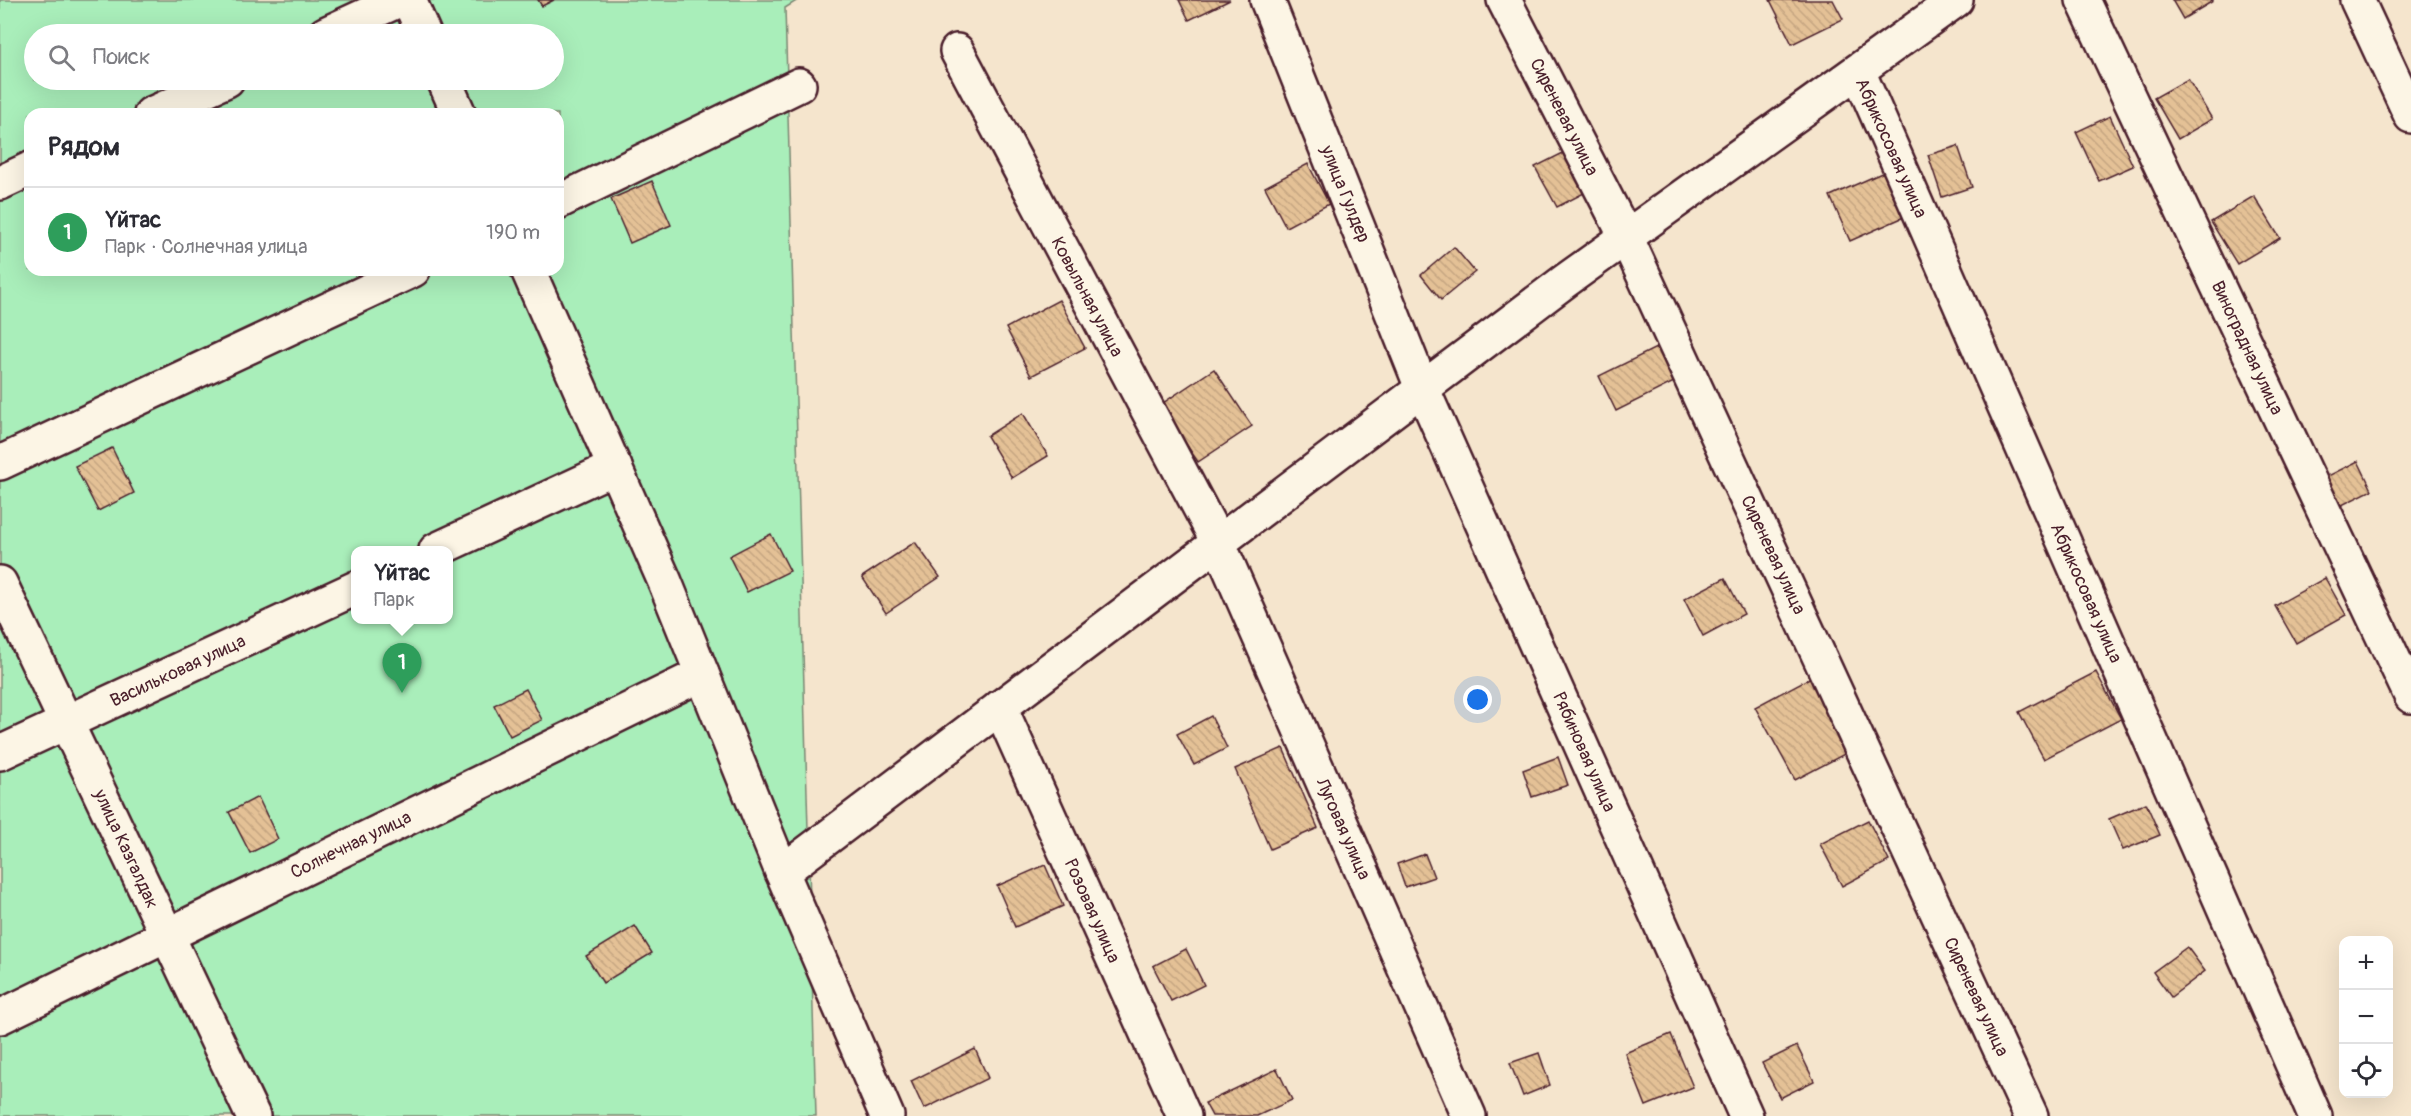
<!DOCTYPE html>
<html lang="ru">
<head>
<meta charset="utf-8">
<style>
  :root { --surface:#fff; --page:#f2f2f3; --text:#2b2b33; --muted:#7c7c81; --line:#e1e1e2; --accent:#1a73e8 }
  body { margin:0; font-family:Pangolin,sans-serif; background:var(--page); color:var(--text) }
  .controls { position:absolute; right:18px; bottom:18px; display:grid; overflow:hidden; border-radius:12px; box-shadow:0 6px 24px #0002 }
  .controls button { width:54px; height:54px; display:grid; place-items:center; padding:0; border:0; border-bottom:2px solid var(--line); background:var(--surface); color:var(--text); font:30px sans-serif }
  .you { position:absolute; left:1478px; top:700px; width:21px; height:21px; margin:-15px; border:4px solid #fff; border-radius:50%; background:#1a73e8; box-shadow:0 0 0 9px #1a73e833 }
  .badge { display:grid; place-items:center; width:39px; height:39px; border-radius:50%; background:var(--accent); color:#fff; font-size:20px; font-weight:700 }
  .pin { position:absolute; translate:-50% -50px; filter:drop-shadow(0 2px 3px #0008) }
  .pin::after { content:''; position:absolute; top:32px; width:21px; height:18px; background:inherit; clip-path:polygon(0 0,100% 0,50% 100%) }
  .popup { position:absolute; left:351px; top:546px; width:102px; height:78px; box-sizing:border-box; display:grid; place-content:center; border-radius:12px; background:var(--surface); filter:drop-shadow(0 2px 4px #0005); font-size:20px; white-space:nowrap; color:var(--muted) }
  .popup b { font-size:22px; color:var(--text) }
  .popup::after { content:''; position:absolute; left:50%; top:100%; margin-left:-12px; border:12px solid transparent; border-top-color:var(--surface) }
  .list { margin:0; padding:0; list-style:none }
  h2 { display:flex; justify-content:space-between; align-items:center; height:78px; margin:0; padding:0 24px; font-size:26px }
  h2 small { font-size:20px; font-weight:400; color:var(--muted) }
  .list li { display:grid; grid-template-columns:39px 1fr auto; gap:18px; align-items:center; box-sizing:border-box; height:90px; padding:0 24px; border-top:2px solid var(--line) }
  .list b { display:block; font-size:22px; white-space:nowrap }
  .list p { margin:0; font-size:20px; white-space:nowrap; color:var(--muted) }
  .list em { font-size:20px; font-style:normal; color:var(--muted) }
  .icon { flex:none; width:33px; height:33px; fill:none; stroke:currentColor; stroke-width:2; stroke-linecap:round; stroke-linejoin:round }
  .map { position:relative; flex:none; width:2411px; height:1116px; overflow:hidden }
  .search { position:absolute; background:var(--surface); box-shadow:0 6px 24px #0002; left:24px; top:24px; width:540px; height:66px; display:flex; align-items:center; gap:15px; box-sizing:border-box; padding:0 21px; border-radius:33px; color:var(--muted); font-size:22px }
  .panel { position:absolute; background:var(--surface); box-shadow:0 6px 24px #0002; left:24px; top:108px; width:540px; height:168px; border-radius:18px }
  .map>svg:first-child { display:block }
  .garden { fill:#a9eeba; stroke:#7a8672; stroke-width:1.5; fill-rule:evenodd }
  .building { fill:url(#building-back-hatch); stroke:#4a1f2b; stroke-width:1.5 }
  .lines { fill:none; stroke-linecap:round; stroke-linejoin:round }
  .minor-casing { stroke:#4a1f2b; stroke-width:38 }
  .minor { stroke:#fcf5e5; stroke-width:33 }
  .labels { text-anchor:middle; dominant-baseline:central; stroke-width:4.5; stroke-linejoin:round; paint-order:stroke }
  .street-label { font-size:18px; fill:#4a1f2b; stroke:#fcf5e5 }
</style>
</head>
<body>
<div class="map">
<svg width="2411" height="1116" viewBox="0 0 2411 1116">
  <defs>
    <pattern id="building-back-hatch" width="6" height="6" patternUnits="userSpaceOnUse" patternTransform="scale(1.5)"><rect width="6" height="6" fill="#e4c196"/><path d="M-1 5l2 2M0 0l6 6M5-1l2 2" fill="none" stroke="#c5a581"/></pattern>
  </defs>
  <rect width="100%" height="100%" fill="#f5e5cd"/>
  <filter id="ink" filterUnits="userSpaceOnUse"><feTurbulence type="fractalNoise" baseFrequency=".0167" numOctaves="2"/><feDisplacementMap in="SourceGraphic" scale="12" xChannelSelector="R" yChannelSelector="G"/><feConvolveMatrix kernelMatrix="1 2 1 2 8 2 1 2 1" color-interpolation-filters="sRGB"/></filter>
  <g filter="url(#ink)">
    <path class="garden" d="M0 0H798L785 8 816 1116H0ZM34 34H554V80H34ZM30 114H558V270H30ZM356 550H448V620H356Z"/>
    <g class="building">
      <polygon points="538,0 554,0 542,6"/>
      <polygon points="1179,0 1230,0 1189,20"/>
      <polygon points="1770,0 1833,0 1843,19 1792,44"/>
      <polygon points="2172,0 2213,0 2213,1 2183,19"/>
      <polygon points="2188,79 2212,119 2178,139 2154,98"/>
      <polygon points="2110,116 2133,166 2099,181 2076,132"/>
      <polygon points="1958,146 1972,187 1942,197 1928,155"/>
      <polygon points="1567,151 1588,191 1557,207 1535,167"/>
      <polygon points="1308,164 1329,204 1286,227 1265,187"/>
      <polygon points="1884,172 1904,217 1850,241 1830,196"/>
      <polygon points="652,181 671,225 630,243 611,199"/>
      <polygon points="2254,196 2280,238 2237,264 2211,222"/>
      <polygon points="1454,247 1475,272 1441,300 1421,275"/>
      <polygon points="1059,300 1085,348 1031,376 1006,328"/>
      <polygon points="1660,346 1678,380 1616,411 1599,376"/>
      <polygon points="1214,369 1252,426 1198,462 1160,405"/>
      <polygon points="1023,413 1048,456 1012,478 987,436"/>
      <polygon points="112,448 134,493 98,511 75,466"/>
      <polygon points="2358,461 2372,490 2338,507 2324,478"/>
      <polygon points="771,534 790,571 747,592 729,556"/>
      <polygon points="915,542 940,577 886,613 862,577"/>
      <polygon points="1725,578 1744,614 1703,636 1684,599"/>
      <polygon points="2325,578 2346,615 2296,643 2275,606"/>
      <polygon points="2096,672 2121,719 2044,759 2019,712"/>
      <polygon points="1817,674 1856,748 1795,780 1755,707"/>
      <polygon points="526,689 542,720 510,736 494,705"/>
      <polygon points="1211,716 1227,748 1194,765 1177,734"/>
      <polygon points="1283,748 1318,828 1270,849 1235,769"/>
      <polygon points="1558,757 1568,785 1532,797 1523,770"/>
      <polygon points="258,797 278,839 250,853 229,812"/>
      <polygon points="2146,803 2160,835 2123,850 2109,819"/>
      <polygon points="1868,820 1889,861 1842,886 1820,844"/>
      <polygon points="1425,854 1434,877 1405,887 1397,864"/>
      <polygon points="1045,865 1063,906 1015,927 997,886"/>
      <polygon points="635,926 652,953 603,983 586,956"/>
      <polygon points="2187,947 2205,971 2171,997 2153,972"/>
      <polygon points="1186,949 1204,985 1171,1001 1153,966"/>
      <polygon points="1671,1034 1693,1087 1646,1106 1625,1053"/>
      <polygon points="1797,1046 1814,1081 1780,1098 1762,1063"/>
      <polygon points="975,1049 988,1078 924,1109 911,1081"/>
      <polygon points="1539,1053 1550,1085 1523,1096 1510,1063"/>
      <polygon points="1277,1069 1292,1100 1257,1116 1212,1116 1205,1103"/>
    </g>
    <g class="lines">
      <g class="minor-casing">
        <g id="minor">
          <polyline points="409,0 424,34"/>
          <polyline points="1267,0 1422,388 1746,1116"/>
          <polyline points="1504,0 1626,237 2031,1116"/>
          <polyline points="2083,0 2411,696"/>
          <polyline points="2357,0 2411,116"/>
          <polyline points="325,34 399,0"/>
          <polyline points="957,51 1218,542 1469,1116"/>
          <polyline points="1858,71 2315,1116"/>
          <polyline points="444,80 459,114"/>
          <polyline points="151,114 227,80"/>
          <polyline points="0,183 30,169"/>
          <polyline points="558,202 799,85"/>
          <polyline points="528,270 665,582 782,872 887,1116"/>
          <polyline points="0,463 413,270"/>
          <polyline points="436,550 615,467"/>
          <polyline points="0,583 253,1116"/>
          <polyline points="1000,707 1184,1116"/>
          <polyline points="0,753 356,588"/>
          <polyline points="782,872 1565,281 1956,0"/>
          <polyline points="0,1017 702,674"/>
        </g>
      </g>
      <use href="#minor" class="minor"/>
    </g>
  </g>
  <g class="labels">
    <g class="street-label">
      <text transform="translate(1564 117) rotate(63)">Сиреневая улица</text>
      <text transform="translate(1891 148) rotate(66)">Абрикосовая улица</text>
      <text transform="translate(1345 194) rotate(68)">улица Гулдер</text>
      <text transform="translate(1087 297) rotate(62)">Ковыльная улица</text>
      <text transform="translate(2247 348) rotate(65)">Виноградная улица</text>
      <text transform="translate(1773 555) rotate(65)">Сиреневая улица</text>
      <text transform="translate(2086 593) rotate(66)">Абрикосовая улица</text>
      <text transform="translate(178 671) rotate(-25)">Васильковая улица</text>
      <text transform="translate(1584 752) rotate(66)">Рябиновая улица</text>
      <text transform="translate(1343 829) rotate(66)">Луговая улица</text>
      <text transform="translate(351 845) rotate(-26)">Солнечная улица</text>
      <text transform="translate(126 849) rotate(65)">улица Казгалдак</text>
      <text transform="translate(1092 911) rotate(66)">Розовая улица</text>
      <text transform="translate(1976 997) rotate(65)">Сиреневая улица</text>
    </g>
  </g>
</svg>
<div class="controls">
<button>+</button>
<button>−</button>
<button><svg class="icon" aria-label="locate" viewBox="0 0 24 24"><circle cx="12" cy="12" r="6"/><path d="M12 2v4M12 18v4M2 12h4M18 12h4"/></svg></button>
</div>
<div class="you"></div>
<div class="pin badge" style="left:402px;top:693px;background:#2e9e5b">1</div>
<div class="popup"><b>Үйтас</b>Парк</div>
<div class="search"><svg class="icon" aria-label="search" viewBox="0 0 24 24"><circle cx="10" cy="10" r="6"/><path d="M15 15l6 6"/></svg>Поиск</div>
<section class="panel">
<h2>Рядом<small></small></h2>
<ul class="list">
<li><span class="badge" style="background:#2e9e5b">1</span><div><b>Үйтас</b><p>Парк · Солнечная улица</p></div><em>190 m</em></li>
</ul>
</section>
</div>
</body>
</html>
